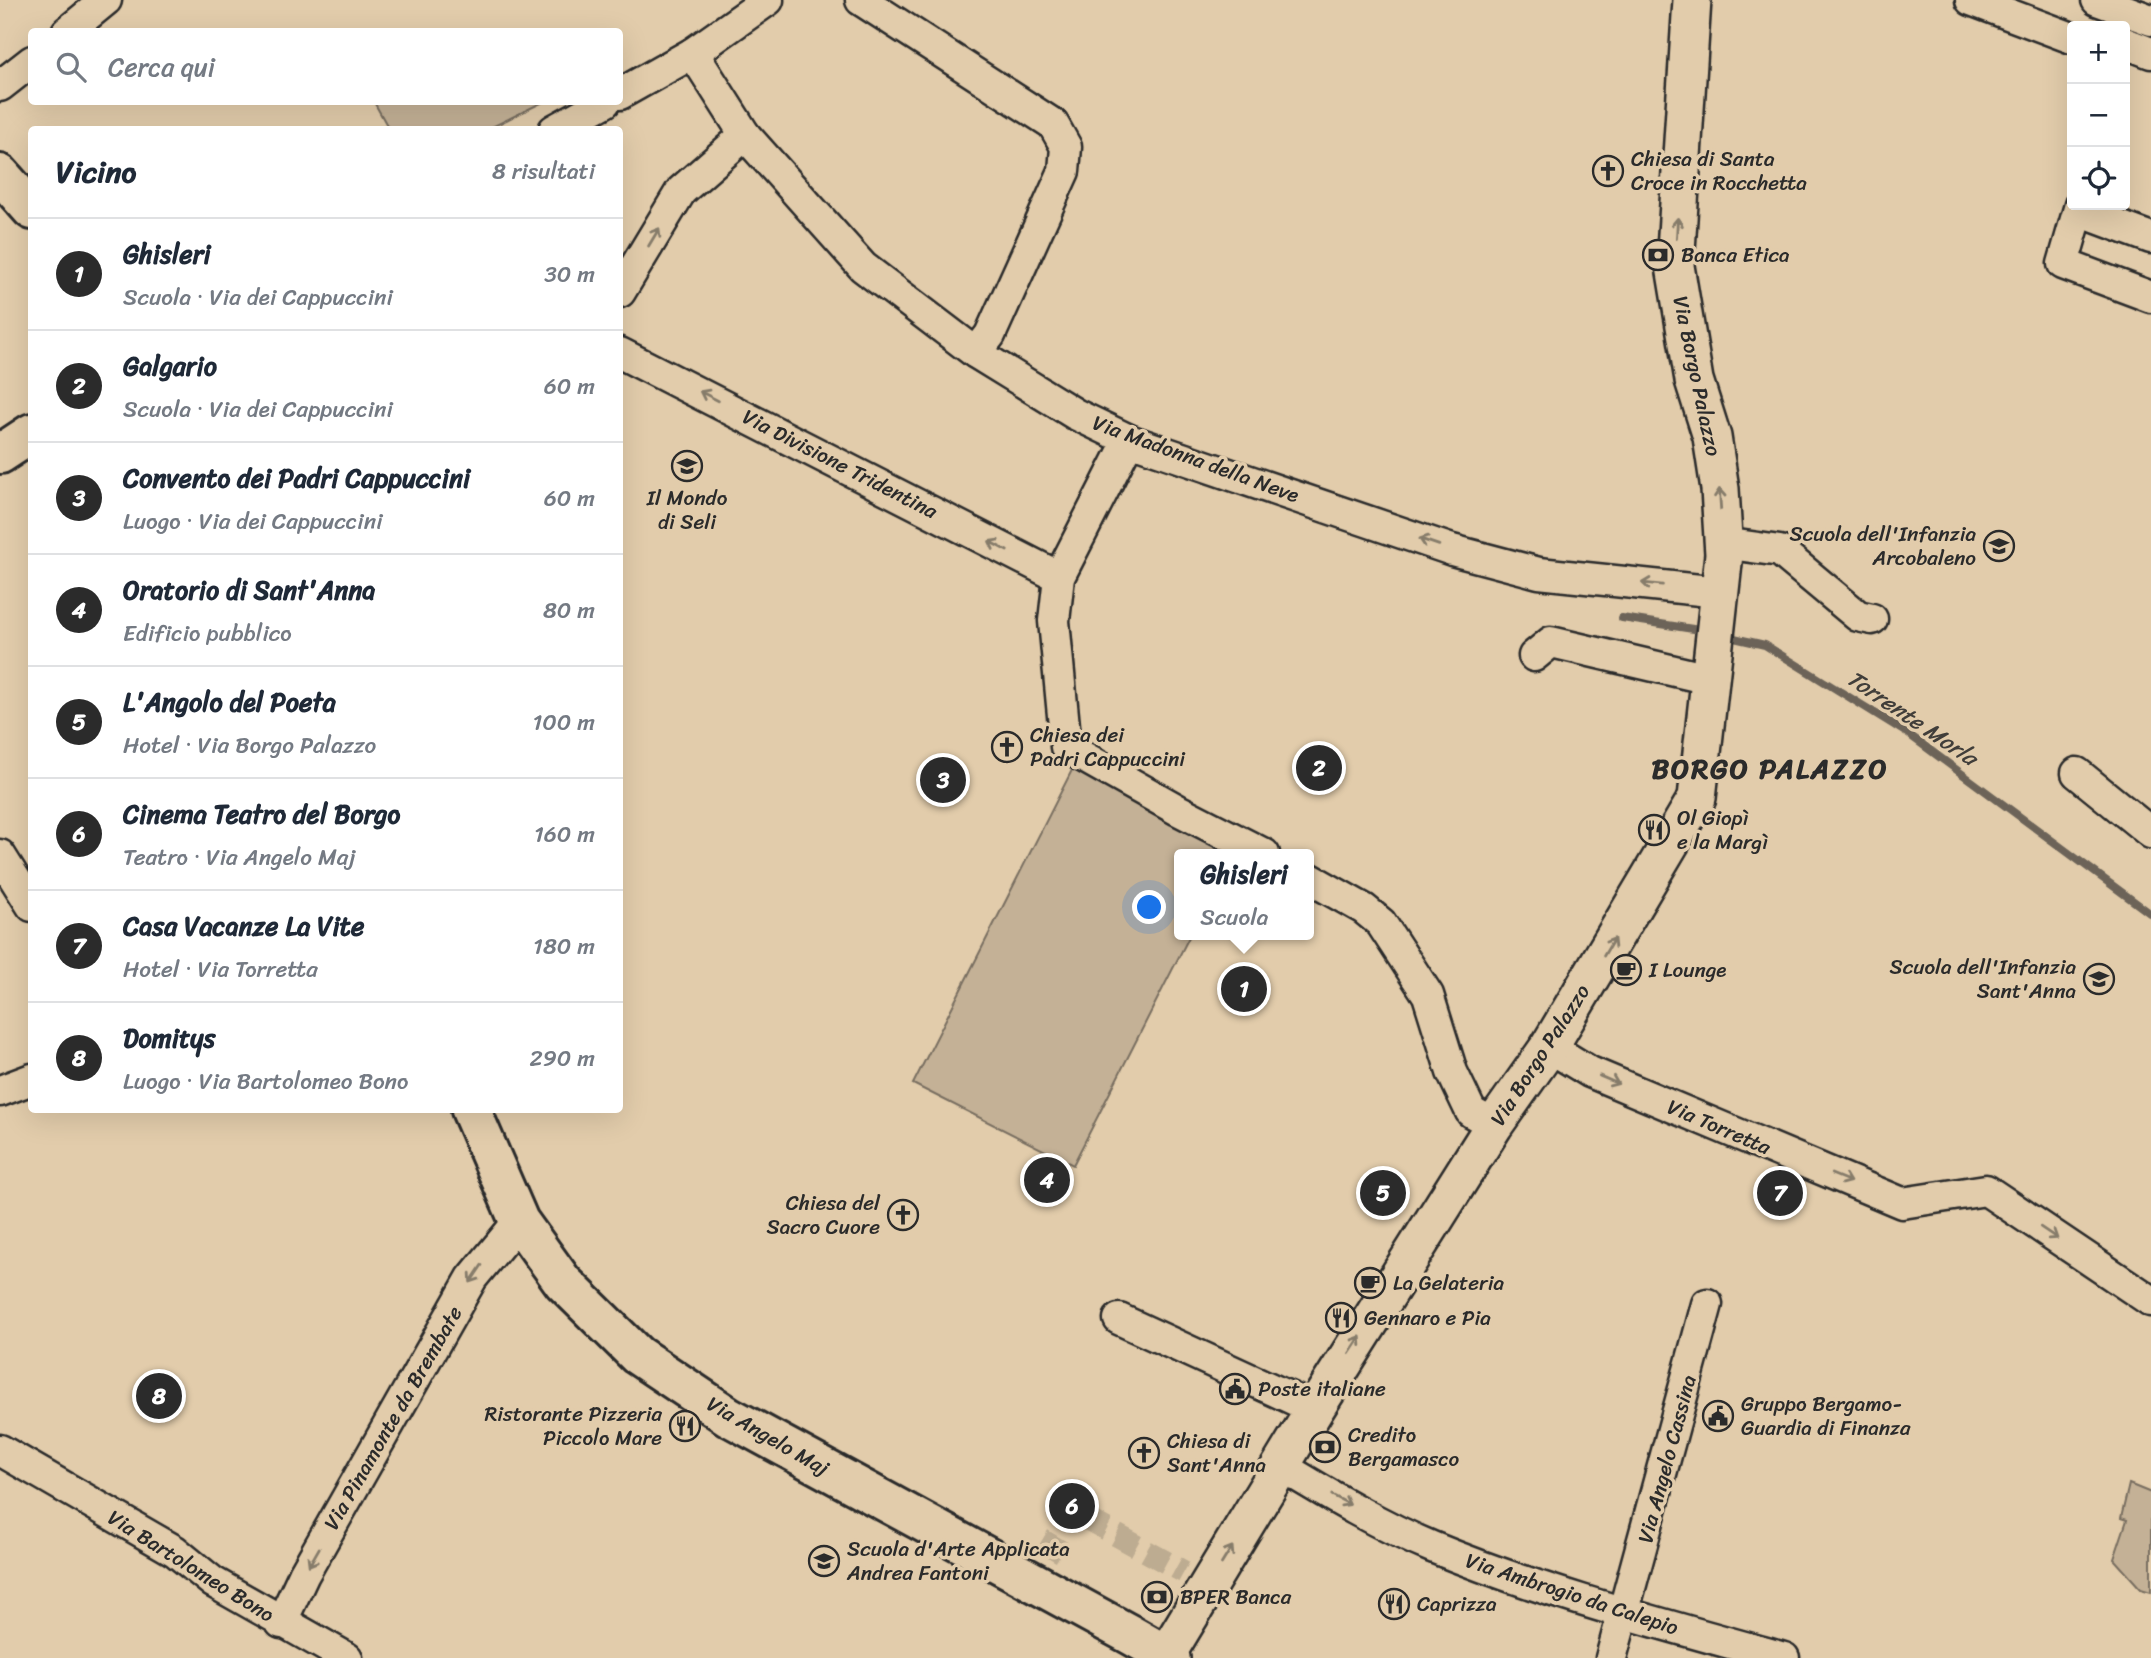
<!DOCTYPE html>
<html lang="it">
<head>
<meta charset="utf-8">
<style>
  :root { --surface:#fff; --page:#f2f2f3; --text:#1f2937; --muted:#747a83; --line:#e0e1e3; --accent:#2b2b2b }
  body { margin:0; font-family:Sriracha,sans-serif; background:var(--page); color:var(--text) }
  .controls { position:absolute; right:21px; top:21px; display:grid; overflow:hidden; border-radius:7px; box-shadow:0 7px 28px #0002 }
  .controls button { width:63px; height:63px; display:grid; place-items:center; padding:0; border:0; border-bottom:2px solid var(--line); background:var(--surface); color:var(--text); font:35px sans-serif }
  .you { position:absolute; left:1150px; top:908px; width:24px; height:24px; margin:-18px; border:5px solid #fff; border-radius:50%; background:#1a73e8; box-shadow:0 0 0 10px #1a73e833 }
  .badge { display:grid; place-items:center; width:46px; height:46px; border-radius:50%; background:var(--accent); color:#fff; font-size:23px; font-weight:700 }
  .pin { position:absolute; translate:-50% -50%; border:4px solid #fff; box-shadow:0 2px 7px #0006 }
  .popup { position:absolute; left:1174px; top:849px; width:140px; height:91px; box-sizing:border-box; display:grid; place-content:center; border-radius:7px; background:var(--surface); filter:drop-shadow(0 2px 5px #0005); font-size:23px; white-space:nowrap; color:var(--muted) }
  .popup b { font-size:26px; color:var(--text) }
  .popup::after { content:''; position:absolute; left:50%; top:100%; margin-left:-14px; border:14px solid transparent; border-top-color:var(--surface) }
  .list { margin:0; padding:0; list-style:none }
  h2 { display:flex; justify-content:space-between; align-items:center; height:91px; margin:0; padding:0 28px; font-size:30px }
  h2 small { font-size:23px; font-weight:400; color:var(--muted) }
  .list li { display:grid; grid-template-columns:46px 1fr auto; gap:21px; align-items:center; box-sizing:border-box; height:112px; padding:0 28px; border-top:2px solid var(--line) }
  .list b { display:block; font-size:26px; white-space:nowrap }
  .list p { margin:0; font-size:23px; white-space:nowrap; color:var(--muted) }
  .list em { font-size:23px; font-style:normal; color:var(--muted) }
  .icon { flex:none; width:38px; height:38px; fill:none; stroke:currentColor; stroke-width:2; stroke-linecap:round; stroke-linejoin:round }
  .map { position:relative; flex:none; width:2151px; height:1658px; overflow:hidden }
  .search { position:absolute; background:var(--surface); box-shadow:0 7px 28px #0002; left:28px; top:28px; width:595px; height:77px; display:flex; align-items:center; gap:18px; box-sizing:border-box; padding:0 24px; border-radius:7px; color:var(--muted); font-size:26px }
  .panel { position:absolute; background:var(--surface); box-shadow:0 7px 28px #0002; left:28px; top:126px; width:595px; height:987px; border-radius:7px }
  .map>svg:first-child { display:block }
  .green { fill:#c4b196; stroke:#786e60; stroke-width:2 }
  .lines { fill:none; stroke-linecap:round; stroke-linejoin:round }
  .stream { stroke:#6c6459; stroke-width:8 }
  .pedestrian-tunnel { stroke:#bdac91; stroke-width:23; stroke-dasharray:23 11; stroke-linecap:butt }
  .minor-casing { stroke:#2b2b2b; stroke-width:35 }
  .tertiary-casing { stroke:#2b2b2b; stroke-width:42 }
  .secondary-casing { stroke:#2b2b2b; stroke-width:44 }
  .minor { stroke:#e2ccab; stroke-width:30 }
  .tertiary { stroke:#e2ccab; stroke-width:37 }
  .secondary { stroke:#e2ccab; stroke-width:38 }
  .oneway { stroke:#867c6b }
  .labels { text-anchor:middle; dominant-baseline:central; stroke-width:7; stroke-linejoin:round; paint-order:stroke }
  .poi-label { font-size:21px; fill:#2b2b2b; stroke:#e2ccab; text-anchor:start }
  .street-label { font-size:21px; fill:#2b2b2b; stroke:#e2ccab }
  .water-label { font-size:23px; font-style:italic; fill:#413e3a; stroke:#e2ccab }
  .district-label { font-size:28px; font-weight:bold; letter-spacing:2px; fill:#2b2b2b; stroke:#e2ccab }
</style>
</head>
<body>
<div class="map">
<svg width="2151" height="1658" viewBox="0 0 2151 1658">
  <rect width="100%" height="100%" fill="#e2ccab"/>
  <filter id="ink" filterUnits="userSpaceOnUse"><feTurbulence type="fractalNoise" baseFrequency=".0143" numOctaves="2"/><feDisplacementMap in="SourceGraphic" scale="14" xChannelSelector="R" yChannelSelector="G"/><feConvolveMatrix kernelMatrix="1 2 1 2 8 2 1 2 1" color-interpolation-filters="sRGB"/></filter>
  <g filter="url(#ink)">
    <g class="green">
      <polygon points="374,102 543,102 488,129 389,129"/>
      <polygon points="1073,768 1233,849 1230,854 1179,854 1179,935 1190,935 1073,1165 913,1084"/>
      <polygon points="2129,1484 2151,1493 2151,1592 2141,1589 2114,1559 2127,1520 2121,1518"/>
    </g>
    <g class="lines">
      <g class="stream">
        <polyline points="1622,618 1706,631"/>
        <polyline points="1725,636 1765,645 1907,733 2151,914"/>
      </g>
      <polyline class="pedestrian-tunnel" points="1046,1556 1073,1511 1184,1572"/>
      <g class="minor-casing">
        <g id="minor">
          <polyline points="861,0 1053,124 1066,147 1064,171 990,335 976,353"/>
          <polyline points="1971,0 2072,38"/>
          <polyline points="2097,0 2151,20"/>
          <polyline points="67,32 106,0"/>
          <polyline points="2125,43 2151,53"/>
          <polyline points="693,53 745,135 863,267 976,353 1075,414 1129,440 1452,550 1539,573 1719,592"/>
          <polyline points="0,86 32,61"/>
          <polyline points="620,94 693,53 768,0"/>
          <polyline points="554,130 605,102"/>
          <polyline points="2080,205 2063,264 2151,297"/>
          <polyline points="2079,211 2151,238"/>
          <polyline points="620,292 681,191 745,135"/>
          <polyline points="620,353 1059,577"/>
          <polyline points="1129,440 1059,577 1054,621 1066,747 1178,810 1264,854"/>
          <polyline points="1723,543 1780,551 1858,616 1872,619"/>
          <polyline points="1534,656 1551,642 1709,679"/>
          <polyline points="2077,773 2151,833"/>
          <polyline points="0,855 32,906"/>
          <polyline points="1309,878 1364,909 1381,923 1428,995 1452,1072 1471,1112 1494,1125"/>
          <polyline points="1549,1047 1590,1072 1902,1203 1986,1190 2151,1301"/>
          <polyline points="0,1091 32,1079"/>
          <polyline points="1119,1319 1315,1409"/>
          <polyline points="0,1450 175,1551 213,1582 347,1658"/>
          <path d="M1281 1466C1329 1495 1381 1526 1432 1547 1546 1594 1666 1625 1784 1658"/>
          <polyline points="281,1623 304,1574 472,1278 519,1221"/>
          <polyline points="1611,1658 1707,1304"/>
        </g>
      </g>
      <g class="tertiary-casing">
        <polyline id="tertiary" points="1171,1658 1166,1655 1315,1409 1494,1125 1549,1047 1697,798 1724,554 1720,489 1712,437 1694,380 1675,266 1692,0"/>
      </g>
      <g class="secondary-casing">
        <g id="secondary">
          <polyline points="0,174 32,210"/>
          <polyline points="0,454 32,433"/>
          <polyline points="471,1110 519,1221 563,1282 637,1355 728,1416 1131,1635 1166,1655 1164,1658"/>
        </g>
      </g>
      <use href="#minor" class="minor"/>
      <use href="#tertiary" class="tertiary"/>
      <use href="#secondary" class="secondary"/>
    </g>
    <defs><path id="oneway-shaft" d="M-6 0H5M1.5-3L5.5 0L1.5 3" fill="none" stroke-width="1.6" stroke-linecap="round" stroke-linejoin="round" transform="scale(1.75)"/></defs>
    <g class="oneway">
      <use href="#oneway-shaft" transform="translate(1677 228) rotate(-87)"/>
      <use href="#oneway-shaft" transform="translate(654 237) rotate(-59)"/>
      <use href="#oneway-shaft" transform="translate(709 396) rotate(-153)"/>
      <use href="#oneway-shaft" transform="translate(1720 499) rotate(-94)"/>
      <use href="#oneway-shaft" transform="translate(1429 542) rotate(-161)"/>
      <use href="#oneway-shaft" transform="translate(998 546) rotate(-152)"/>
      <use href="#oneway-shaft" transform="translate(1652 584) rotate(-174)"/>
      <use href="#oneway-shaft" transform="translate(1609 947) rotate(-59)"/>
      <use href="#oneway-shaft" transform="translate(1609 1080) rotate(23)"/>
      <use href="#oneway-shaft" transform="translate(1841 1178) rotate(22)"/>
      <use href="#oneway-shaft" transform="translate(2049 1233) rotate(34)"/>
      <use href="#oneway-shaft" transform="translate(476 1274) rotate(124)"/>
      <use href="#oneway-shaft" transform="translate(1355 1345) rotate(-57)"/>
      <use href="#oneway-shaft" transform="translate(1341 1500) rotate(28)"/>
      <use href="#oneway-shaft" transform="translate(1227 1555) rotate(-58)"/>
      <use href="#oneway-shaft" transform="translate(314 1557) rotate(120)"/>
    </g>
  </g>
  <defs>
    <g id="church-ring" transform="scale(1.575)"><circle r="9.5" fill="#e2ccab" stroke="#2b2b2b" stroke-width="1.5"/><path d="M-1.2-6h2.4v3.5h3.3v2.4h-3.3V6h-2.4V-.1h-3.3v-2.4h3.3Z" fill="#2b2b2b"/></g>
    <g id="bank-ring" transform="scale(1.575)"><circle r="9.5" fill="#e2ccab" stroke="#2b2b2b" stroke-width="1.5"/><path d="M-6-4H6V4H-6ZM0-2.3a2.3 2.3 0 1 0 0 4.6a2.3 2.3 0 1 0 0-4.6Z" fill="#2b2b2b"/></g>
    <g id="school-ring" transform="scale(1.575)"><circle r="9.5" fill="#e2ccab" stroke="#2b2b2b" stroke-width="1.5"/><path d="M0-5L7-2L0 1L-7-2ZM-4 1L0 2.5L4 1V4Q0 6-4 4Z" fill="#2b2b2b"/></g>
    <g id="restaurant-ring" transform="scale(1.575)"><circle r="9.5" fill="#e2ccab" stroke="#2b2b2b" stroke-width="1.5"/><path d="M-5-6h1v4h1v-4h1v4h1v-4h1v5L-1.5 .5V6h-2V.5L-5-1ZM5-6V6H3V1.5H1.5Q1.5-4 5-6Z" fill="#2b2b2b"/></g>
    <g id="cafe-ring" transform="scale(1.575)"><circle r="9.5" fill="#e2ccab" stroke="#2b2b2b" stroke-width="1.5"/><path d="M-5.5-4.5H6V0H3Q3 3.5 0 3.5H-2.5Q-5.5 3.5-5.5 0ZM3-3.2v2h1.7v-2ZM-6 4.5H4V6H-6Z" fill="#2b2b2b"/></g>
    <g id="civic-ring" transform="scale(1.575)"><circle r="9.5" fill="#e2ccab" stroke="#2b2b2b" stroke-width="1.5"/><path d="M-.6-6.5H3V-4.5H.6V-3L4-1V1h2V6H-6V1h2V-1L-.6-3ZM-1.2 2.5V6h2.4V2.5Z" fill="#2b2b2b"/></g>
  </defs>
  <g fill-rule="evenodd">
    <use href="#church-ring" x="1608" y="171"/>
    <use href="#bank-ring" x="1658" y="255"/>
    <use href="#school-ring" x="687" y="466"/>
    <use href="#school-ring" x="1999" y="546"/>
    <use href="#church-ring" x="1007" y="747"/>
    <use href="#restaurant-ring" x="1654" y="830"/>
    <use href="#cafe-ring" x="1626" y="970"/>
    <use href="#school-ring" x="2099" y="979"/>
    <use href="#church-ring" x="903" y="1215"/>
    <use href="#cafe-ring" x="1370" y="1283"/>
    <use href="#restaurant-ring" x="1341" y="1318"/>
    <use href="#civic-ring" x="1235" y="1389"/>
    <use href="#civic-ring" x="1718" y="1416"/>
    <use href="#restaurant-ring" x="685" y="1426"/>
    <use href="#bank-ring" x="1325" y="1447"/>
    <use href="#church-ring" x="1144" y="1453"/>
    <use href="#school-ring" x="824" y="1561"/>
    <use href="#bank-ring" x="1157" y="1597"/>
    <use href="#restaurant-ring" x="1394" y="1604"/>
  </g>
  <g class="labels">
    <g class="poi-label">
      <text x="1631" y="159">Chiesa di Santa<tspan x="1631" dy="24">Croce in Rocchetta</tspan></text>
      <text x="1681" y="255">Banca Etica</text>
      <text x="687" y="498" text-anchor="middle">Il Mondo<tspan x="687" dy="24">di Seli</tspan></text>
      <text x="1976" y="534" text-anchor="end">Scuola dell'Infanzia<tspan x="1976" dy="24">Arcobaleno</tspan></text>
      <text x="1030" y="735">Chiesa dei<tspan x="1030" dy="24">Padri Cappuccini</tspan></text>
      <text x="1677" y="818">Ol Giopì<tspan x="1677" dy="24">e la Margì</tspan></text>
      <text x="2076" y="967" text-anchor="end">Scuola dell'Infanzia<tspan x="2076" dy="24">Sant'Anna</tspan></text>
      <text x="1649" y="970">I Lounge</text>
      <text x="880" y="1203" text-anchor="end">Chiesa del<tspan x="880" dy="24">Sacro Cuore</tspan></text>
      <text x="1393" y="1283">La Gelateria</text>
      <text x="1364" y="1318">Gennaro e Pia</text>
      <text x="1258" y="1389">Poste italiane</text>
      <text x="1741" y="1404">Gruppo Bergamo-<tspan x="1741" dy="24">Guardia di Finanza</tspan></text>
      <text x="662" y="1414" text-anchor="end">Ristorante Pizzeria<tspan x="662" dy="24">Piccolo Mare</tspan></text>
      <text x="1348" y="1435">Credito<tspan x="1348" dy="24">Bergamasco</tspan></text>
      <text x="1167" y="1441">Chiesa di<tspan x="1167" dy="24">Sant'Anna</tspan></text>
      <text x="847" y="1549">Scuola d'Arte Applicata<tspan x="847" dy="24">Andrea Fantoni</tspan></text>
      <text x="1180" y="1597">BPER Banca</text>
      <text x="1417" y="1604">Caprizza</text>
    </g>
    <g class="street-label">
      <text transform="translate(1697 376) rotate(78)">Via Borgo Palazzo</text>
      <text transform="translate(1196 459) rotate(20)">Via Madonna della Neve</text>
      <text transform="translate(840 464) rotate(27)">Via Divisione Tridentina</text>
      <text transform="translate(1540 1055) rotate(-57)">Via Borgo Palazzo</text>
      <text transform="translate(1719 1127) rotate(23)">Via Torretta</text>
      <text transform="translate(393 1418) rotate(-60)">Via Pinamonte da Brembate</text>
      <text transform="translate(768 1436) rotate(30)">Via Angelo Maj</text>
      <text transform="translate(1667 1459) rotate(-75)">Via Angelo Cassina</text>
      <text transform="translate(191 1566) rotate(32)">Via Bartolomeo Bono</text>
      <text transform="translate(1572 1594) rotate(18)">Via Ambrogio da Calepio</text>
    </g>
    <g class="water-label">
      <text transform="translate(1912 718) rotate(34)">Torrente Morla</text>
    </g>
    <g class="district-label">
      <text x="1770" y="768">BORGO PALAZZO</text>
    </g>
  </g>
</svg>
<div class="controls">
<button>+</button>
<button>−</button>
<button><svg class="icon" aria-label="locate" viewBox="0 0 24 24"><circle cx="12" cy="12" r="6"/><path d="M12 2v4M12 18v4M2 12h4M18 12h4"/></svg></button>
</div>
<div class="you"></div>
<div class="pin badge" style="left:1244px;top:989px">1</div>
<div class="popup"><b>Ghisleri</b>Scuola</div>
<div class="pin badge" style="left:1319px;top:768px">2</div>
<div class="pin badge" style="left:943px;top:780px">3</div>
<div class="pin badge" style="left:1047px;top:1180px">4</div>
<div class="pin badge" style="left:1383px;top:1193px">5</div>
<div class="pin badge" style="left:1072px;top:1506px">6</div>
<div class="pin badge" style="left:1780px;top:1193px">7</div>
<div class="pin badge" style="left:159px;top:1396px">8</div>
<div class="search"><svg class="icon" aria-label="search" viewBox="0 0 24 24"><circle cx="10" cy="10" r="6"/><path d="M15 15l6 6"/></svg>Cerca qui</div>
<section class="panel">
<h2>Vicino<small>8 risultati</small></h2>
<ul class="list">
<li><span class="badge">1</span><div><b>Ghisleri</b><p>Scuola · Via dei Cappuccini</p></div><em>30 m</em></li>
<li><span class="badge">2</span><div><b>Galgario</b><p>Scuola · Via dei Cappuccini</p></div><em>60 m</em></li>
<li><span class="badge">3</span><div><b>Convento dei Padri Cappuccini</b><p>Luogo · Via dei Cappuccini</p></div><em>60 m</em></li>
<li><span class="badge">4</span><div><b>Oratorio di Sant'Anna</b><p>Edificio pubblico</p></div><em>80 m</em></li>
<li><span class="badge">5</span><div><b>L'Angolo del Poeta</b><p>Hotel · Via Borgo Palazzo</p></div><em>100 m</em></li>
<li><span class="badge">6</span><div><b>Cinema Teatro del Borgo</b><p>Teatro · Via Angelo Maj</p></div><em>160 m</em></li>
<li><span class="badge">7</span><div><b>Casa Vacanze La Vite</b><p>Hotel · Via Torretta</p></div><em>180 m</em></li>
<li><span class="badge">8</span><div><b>Domitys</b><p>Luogo · Via Bartolomeo Bono</p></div><em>290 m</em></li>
</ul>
</section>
</div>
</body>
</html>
